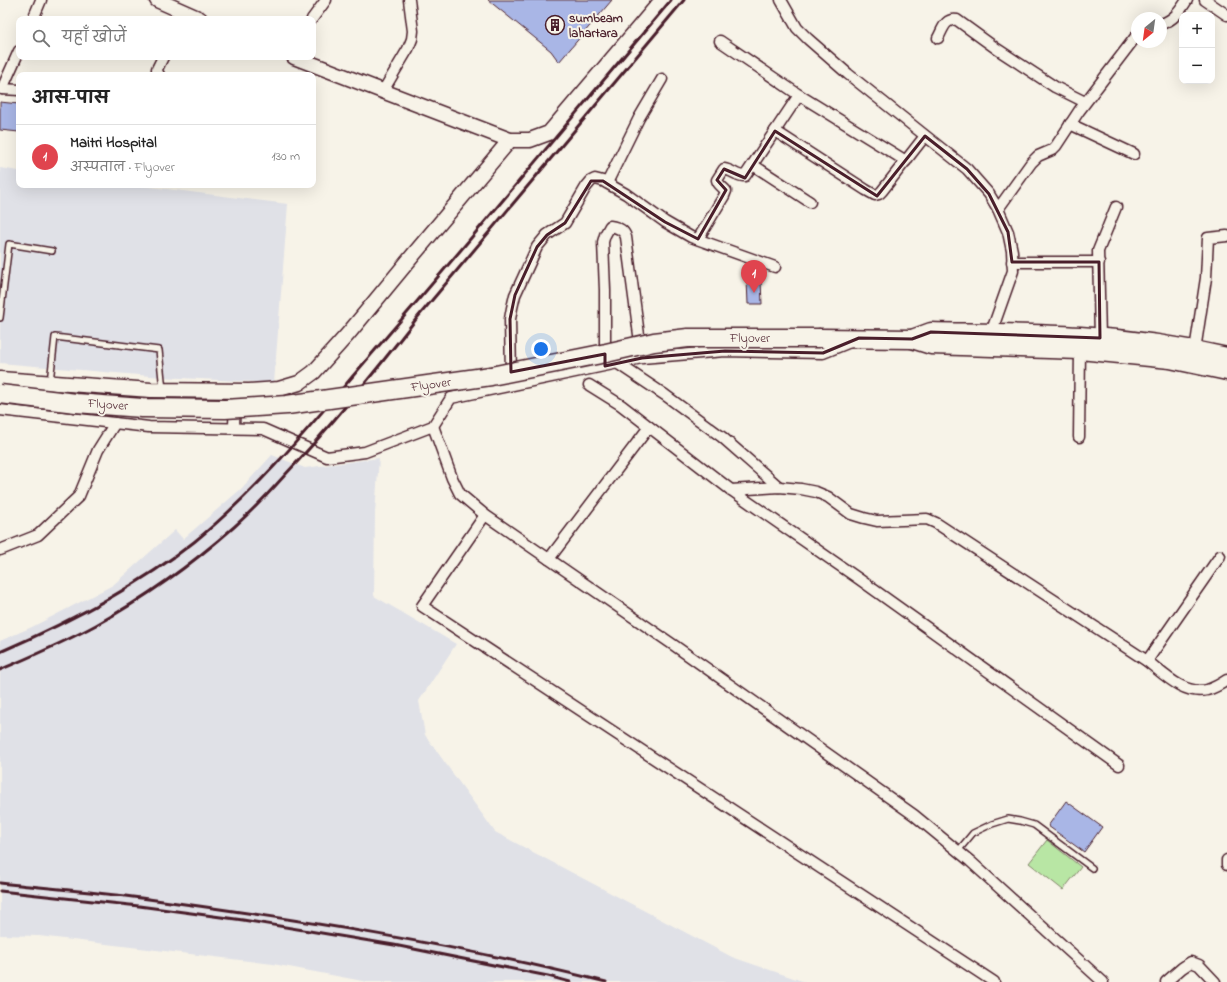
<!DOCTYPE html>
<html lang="hi">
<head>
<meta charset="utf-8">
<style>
  :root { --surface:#fff; --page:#f6f6f6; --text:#222; --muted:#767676; --line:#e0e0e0; --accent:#db2777 }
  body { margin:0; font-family:"Indie Flower","Playpen Sans Deva",sans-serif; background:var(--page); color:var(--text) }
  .controls { position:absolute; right:12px; top:12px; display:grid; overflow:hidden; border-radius:8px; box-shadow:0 4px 16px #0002 }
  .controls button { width:36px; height:36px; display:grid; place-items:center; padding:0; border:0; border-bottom:1px solid var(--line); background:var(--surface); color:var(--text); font:20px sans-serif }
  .compass { position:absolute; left:1131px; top:12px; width:36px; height:36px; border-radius:50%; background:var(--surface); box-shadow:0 4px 16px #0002; rotate:209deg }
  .you { position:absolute; left:541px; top:349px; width:14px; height:14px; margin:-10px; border:3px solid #fff; border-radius:50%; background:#1a73e8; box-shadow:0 0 0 6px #1a73e833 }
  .badge { display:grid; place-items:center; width:26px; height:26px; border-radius:50%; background:var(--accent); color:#fff; font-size:13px; font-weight:700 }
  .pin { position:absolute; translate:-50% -33px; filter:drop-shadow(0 1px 2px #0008) }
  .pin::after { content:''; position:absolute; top:21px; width:14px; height:12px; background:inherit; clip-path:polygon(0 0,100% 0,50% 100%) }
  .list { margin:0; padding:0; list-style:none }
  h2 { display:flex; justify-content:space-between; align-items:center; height:52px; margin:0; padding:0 16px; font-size:17px }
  h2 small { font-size:13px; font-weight:400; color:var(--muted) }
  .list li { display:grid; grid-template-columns:26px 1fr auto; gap:12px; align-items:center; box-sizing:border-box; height:64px; padding:0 16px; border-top:1px solid var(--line) }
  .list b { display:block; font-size:15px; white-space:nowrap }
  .list p { margin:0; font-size:13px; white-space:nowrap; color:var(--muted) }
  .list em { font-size:13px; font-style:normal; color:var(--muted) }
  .icon { flex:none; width:22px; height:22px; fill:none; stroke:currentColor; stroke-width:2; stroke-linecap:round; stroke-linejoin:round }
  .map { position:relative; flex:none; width:1227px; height:982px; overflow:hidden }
  .search { position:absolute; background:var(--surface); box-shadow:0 4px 16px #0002; left:16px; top:16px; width:300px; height:44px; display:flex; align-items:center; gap:10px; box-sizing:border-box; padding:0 14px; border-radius:8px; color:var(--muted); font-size:15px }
  .panel { position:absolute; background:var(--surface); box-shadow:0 4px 16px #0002; left:16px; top:72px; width:300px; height:116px; border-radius:8px }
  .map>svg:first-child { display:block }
  .built { fill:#e0e1e7 }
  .green { fill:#b8e6a4; stroke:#818268 }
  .building { fill:#a9b6e6; stroke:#4a1f2b }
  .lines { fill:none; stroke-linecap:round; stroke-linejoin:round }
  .lane-casing { stroke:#4a1f2b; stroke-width:8 }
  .street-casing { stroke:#4a1f2b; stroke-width:13 }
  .secondary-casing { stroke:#4a1f2b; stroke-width:17 }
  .highway-casing { stroke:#4a1f2b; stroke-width:21 }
  .lane { stroke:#f7f3e8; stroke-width:5 }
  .street { stroke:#f7f3e8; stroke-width:10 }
  .secondary { stroke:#f7f3e8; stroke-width:14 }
  .highway { stroke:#f7f3e8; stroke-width:18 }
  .rail { stroke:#4a1f2b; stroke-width:3 }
  .highway-bridge-casing { stroke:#4a1f2b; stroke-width:21; stroke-linecap:butt }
  .highway-bridge { stroke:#f7f3e8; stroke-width:18 }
  .marked { fill:none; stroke:#4a1f2b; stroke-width:3; stroke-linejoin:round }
  .labels { text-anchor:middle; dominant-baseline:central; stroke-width:4; stroke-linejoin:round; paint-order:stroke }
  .poi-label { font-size:13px; font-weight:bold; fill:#4a1f2b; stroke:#f7f3e8; text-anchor:start }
  .street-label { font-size:13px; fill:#4a1f2b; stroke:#f7f3e8 }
</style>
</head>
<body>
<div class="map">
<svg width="1227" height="982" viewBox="0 0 1227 982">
  <rect width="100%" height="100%" fill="#f7f3e8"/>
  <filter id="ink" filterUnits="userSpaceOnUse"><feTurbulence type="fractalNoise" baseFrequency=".025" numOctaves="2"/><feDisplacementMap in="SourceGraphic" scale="8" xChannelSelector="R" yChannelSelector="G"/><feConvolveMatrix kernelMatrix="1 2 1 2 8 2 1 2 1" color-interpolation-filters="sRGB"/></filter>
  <g filter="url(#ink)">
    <g class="built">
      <polygon points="0,168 19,171 19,185 134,185 288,204 274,383 162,377 0,363"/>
      <polygon points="272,455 305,468 379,458 375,513 374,596 456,644 419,701 425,735 495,832 732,957 805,982 368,982 273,964 39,936 0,935 0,641 32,627 113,585 175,530 183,539 241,489"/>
    </g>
    <polygon class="green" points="1047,840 1081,867 1063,890 1029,863"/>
    <g class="building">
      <polygon points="488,0 612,0 559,62 551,51"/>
      <polygon points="0,102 19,104 19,132 0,130"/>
      <polygon points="747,280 761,280 762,304 748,304"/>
      <polygon points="1066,801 1102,827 1084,852 1048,826"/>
    </g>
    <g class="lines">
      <g class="lane-casing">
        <g id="lane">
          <polyline points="0,318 9,244 52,251"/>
          <polyline points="50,382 55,337 159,350 163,390"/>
          <polyline points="958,851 973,833 992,824 1008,819 1020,821 1034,825 1092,868"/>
        </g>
      </g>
      <g class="street-casing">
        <g id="street">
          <polyline points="781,0 797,28 808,39 848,74 967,169 989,194 998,209 1008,232 1012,251 1013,271 991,333"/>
          <polyline points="1205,0 1227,15"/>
          <polyline points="33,19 41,0"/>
          <polyline points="312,19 326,0"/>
          <path d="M1161 24C1174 20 1180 11 1187 0"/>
          <path d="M938 38C943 29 945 18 957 20L997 49 1055 87 1085 102"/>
          <polyline points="720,41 799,95 906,161"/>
          <polyline points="159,75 157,71 157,69 163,57"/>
          <polyline points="0,88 2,89 19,51"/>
          <polyline points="2,89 19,90"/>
          <polyline points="383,91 408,49 412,39 413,31 409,0"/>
          <polyline points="799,95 775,131 866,190 875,195 879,194 882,191 925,136"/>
          <polyline points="1070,124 1134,154"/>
          <polyline points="753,165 810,202"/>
          <polyline points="607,183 639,118 662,79"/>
          <polyline points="998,209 1031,163 1038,156 1052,150 1056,146 1079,111 1137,35"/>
          <path d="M698 239 724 196 726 191C723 187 718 185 717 180L724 169C732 170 738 177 745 176L775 131"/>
          <polyline points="1012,262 1099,262"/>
          <polyline points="1100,338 1098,251 1116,207"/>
          <polyline points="1195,350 1206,278 1208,238 1227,236"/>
          <path d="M605 358V290L603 242 605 235 610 226C617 227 624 230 626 237L641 350"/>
          <polyline points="617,363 665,395 722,437 779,487"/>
          <polyline points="511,376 510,319 512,308 515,295 537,247 547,235 565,223 586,187 591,181 595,179 603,181 626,194 665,222 691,237 775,267"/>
          <polyline points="589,385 621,405 731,490 859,579 1119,765"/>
          <polyline points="0,410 149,427 263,429 327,457 365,452 433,426 451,398 642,358 725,351 823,353 850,342"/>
          <polyline points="433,426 452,478 460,494 485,515 675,646 914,815 970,861 1103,982"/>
          <polyline points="234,428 235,391"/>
          <polyline points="1079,437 1080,350"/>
          <path d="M731 490 779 487 801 489 816 492 828 497 851 514 864 518 877 521 927 519 936 523 1147 661C1164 674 1183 695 1207 690 1214 688 1221 684 1227 680"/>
          <polyline points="485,515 422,606 994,982"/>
          <polyline points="0,550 38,535 79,496 98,450 115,423"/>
          <polyline points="549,559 649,427"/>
          <polyline points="1147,661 1220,556"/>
          <polyline points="1227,860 1227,865"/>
          <polyline points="1166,982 1182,968 1191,962 1199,965 1215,982"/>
        </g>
      </g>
      <g class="secondary-casing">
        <g id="secondary">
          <polyline points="157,0 200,19"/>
          <polyline points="294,57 510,140 530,140 549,133 662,0"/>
          <polyline points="0,379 151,390 249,391 279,389 299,383 314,372 348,334 414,254 510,140"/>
        </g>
      </g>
      <g class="highway-casing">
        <g id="highway">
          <polyline points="820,338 912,339 931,345 1080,350 1170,359 1227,371"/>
          <path d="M912 339 931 332C981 333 1030 333 1080 336 1129 339 1179 346 1227 357"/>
        </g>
      </g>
      <use href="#lane" class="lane"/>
      <use href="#street" class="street"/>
      <use href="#secondary" class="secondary"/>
      <use href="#highway" class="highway"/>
      <g class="rail">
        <path d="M0 652C67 623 136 588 194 542 263 486 319 415 376 349 476 234 573 116 671 0"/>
        <path d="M0 670C32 656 65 642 96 625 145 598 192 564 234 527 252 511 269 493 285 475 332 425 375 372 417 318L684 0"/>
        <path d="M0 883C47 888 94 892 141 898 297 919 454 944 606 982"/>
        <polyline points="0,891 139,906 243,920 394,945 548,976 570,982"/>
      </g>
      <g class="highway-bridge-casing">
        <polyline id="highway-bridge" points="0,394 76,403 142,408 225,409 287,405 491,376 606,353 654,342 688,338 820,338"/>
      </g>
      <use href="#highway-bridge" class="highway-bridge"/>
    </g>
  </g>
  <path class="marked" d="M775 131 877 196 925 136 967 169 989 194 1008 232 1012 262H1099L1100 338 931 332 912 339 859 338 823 353 725 351 642 358 605 366V354L511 372 510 319 515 295 537 247 547 235 565 223 591 181H603L665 222 698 239 726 190 717 180 724 169 745 178Z"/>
  <defs>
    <g id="building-ring" transform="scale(1)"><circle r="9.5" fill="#f7f3e8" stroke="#4a1f2b" stroke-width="1.5"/><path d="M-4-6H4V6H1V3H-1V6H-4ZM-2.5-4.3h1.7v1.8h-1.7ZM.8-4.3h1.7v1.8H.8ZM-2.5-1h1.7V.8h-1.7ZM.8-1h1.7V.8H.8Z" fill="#4a1f2b"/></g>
  </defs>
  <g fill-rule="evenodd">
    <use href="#building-ring" x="555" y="25"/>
  </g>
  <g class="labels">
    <g class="poi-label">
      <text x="569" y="18">sumbeam<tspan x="569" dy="15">lahartara</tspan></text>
    </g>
    <g class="street-label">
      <text x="750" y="338">Flyover</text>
      <text transform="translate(431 385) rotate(-8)">Flyover</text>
      <text transform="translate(108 405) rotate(4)">Flyover</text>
    </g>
  </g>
</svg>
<div class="controls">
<button>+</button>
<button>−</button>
</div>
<svg class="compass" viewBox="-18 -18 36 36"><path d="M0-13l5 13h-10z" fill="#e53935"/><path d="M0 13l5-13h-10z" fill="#767676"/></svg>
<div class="you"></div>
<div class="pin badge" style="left:754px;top:293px;background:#e0444e">1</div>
<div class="search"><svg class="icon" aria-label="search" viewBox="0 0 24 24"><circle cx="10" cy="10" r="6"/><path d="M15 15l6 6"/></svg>यहाँ खोजें</div>
<section class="panel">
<h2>आस-पास<small></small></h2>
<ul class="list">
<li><span class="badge" style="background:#e0444e">1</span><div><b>Maitri Hospital</b><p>अस्पताल · Flyover</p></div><em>130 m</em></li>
</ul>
</section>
</div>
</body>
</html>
